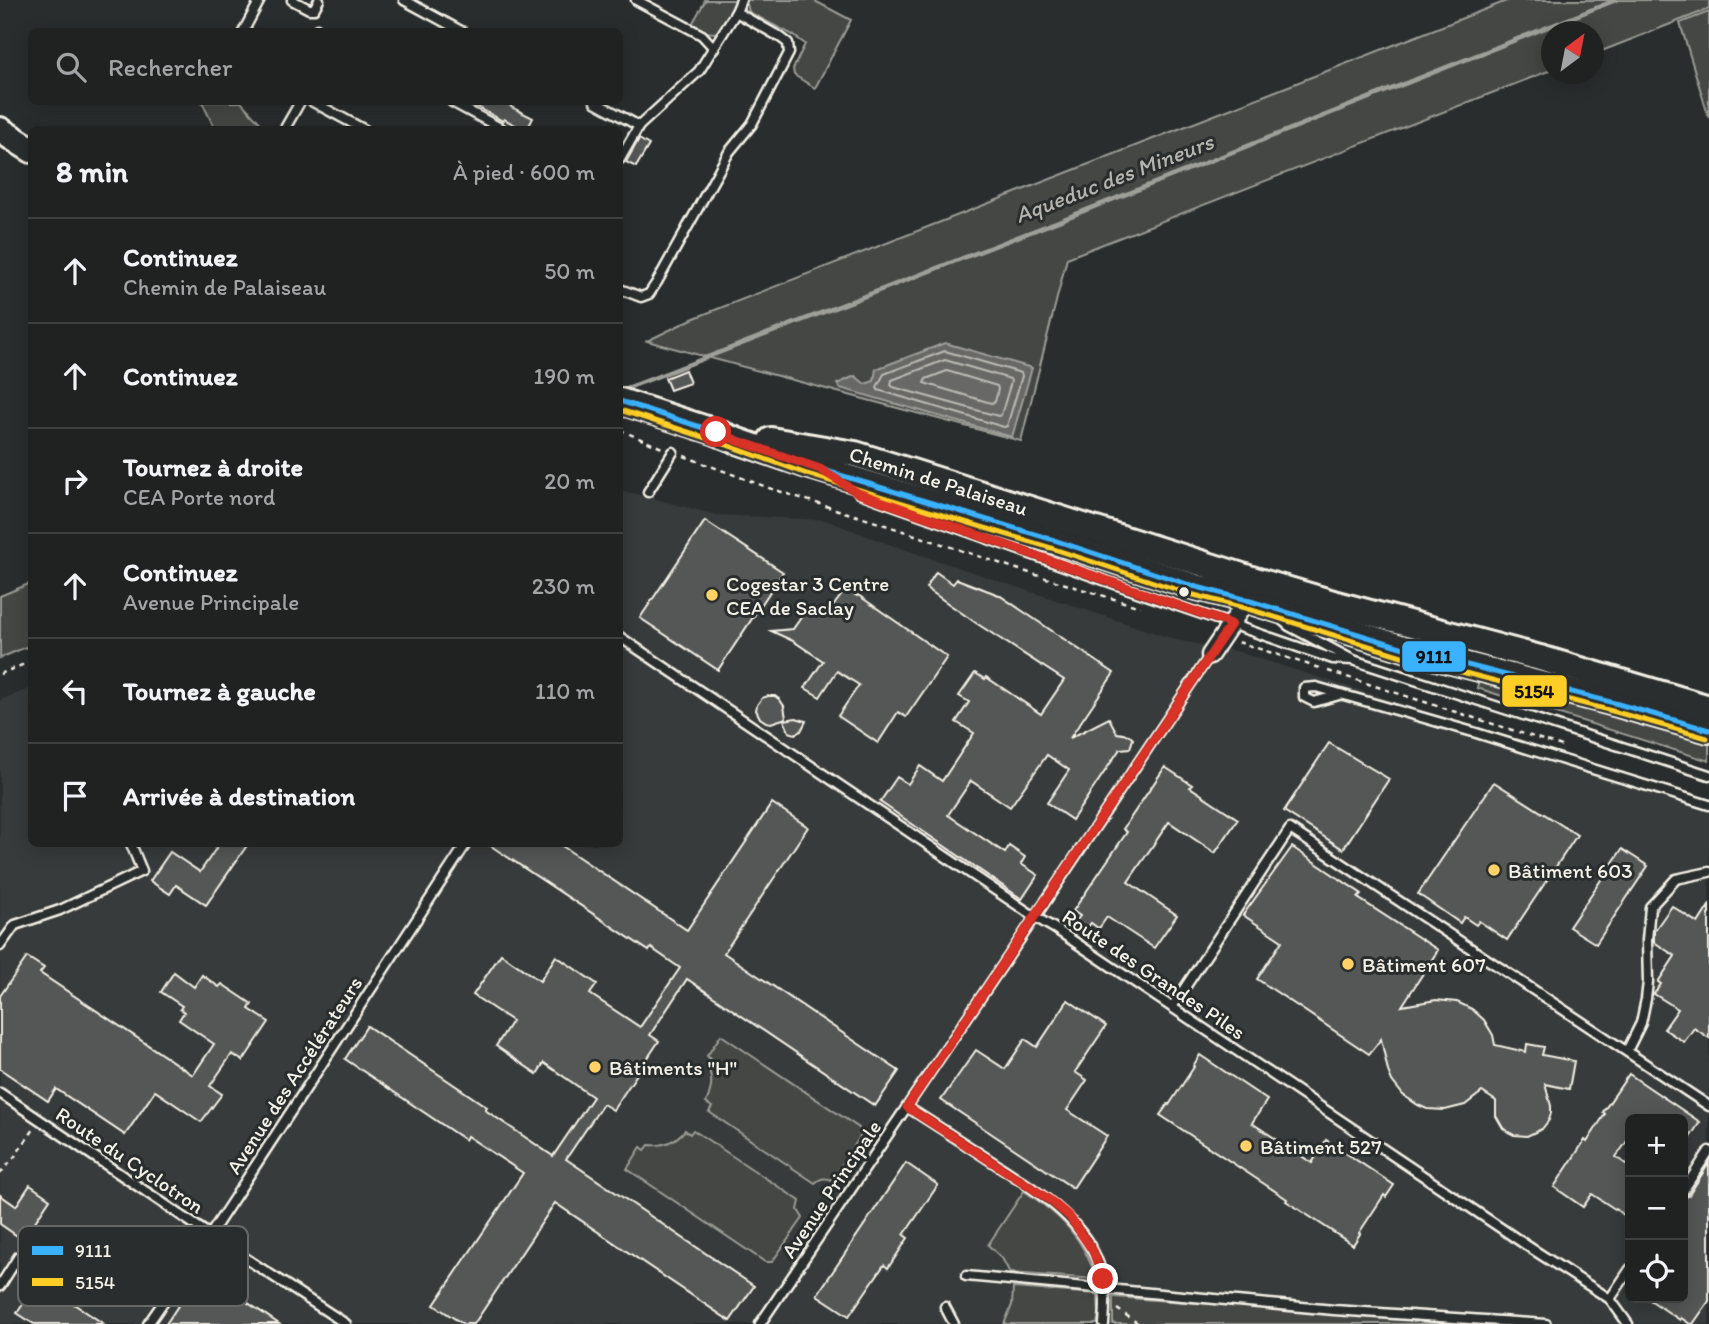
<!DOCTYPE html>
<html lang="fr">
<head>
<meta charset="utf-8">
<style>
  :root { --surface:#202222; --page:#282a2a; --text:#f1f3f6; --muted:#a2a4a5; --line:#3d3f40 }
  body { margin:0; font-family:Itim,sans-serif; background:var(--page); color:var(--text) }
  .controls { position:absolute; right:21px; bottom:21px; display:grid; overflow:hidden; border-radius:10px; box-shadow:0 4px 18px #0003 }
  .controls button { width:63px; height:63px; display:grid; place-items:center; padding:0; border:0; border-bottom:2px solid var(--line); background:var(--surface); color:var(--text); font:35px sans-serif }
  .compass { position:absolute; left:1541px; top:21px; width:63px; height:63px; border-radius:50%; background:var(--surface); box-shadow:0 4px 18px #0003; rotate:32deg }
  .stop { position:absolute; width:21px; height:21px; margin:-16px; border:5px solid #d93025; border-radius:50%; background:#fff }
  .stop.end { background:#d93025; border-color:#fff; box-shadow:0 2px 7px #0008 }
  .list { margin:0; padding:0; list-style:none }
  h2 { display:flex; justify-content:space-between; align-items:center; height:91px; margin:0; padding:0 28px; font-size:30px }
  h2 small { font-size:23px; font-weight:400; color:var(--muted) }
  .list li { display:grid; grid-template-columns:46px 1fr auto; gap:21px; align-items:center; box-sizing:border-box; height:105px; padding:0 28px; border-top:2px solid var(--line) }
  .list b { display:block; font-size:26px; white-space:nowrap }
  .list p { margin:0; font-size:23px; white-space:nowrap; color:var(--muted) }
  .list em { font-size:23px; font-style:normal; color:var(--muted) }
  .icon { flex:none; width:38px; height:38px; fill:none; stroke:currentColor; stroke-width:2; stroke-linecap:round; stroke-linejoin:round }
  .map { position:relative; flex:none; width:1709px; height:1324px; overflow:hidden }
  .search { position:absolute; background:var(--surface); box-shadow:0 4px 18px #0003; left:28px; top:28px; width:595px; height:77px; display:flex; align-items:center; gap:18px; box-sizing:border-box; padding:0 24px; border-radius:10px; color:var(--muted); font-size:26px }
  .panel { position:absolute; background:var(--surface); box-shadow:0 4px 18px #0003; left:28px; top:126px; width:595px; height:721px; border-radius:10px }
  .map>svg:first-child { display:block }
  .built { fill:#373a3a; fill-rule:evenodd }
  .green { fill:#444645; stroke:#9c9c96; stroke-width:2 }
  .water { fill:#676866; stroke:#9f9f9a; stroke-width:2 }
  .lines { fill:none; stroke-linecap:round; stroke-linejoin:round }
  .shore { stroke:#bcbab4; stroke-width:2 }
  .stream { stroke:#9f9f9a; stroke-width:4.5 }
  .building { fill:#555756; stroke:#f4f1e8; stroke-width:2 }
  .lane-casing { stroke:#f4f1e8; stroke-width:13 }
  .street-casing { stroke:#f4f1e8; stroke-width:21 }
  .primary-casing { stroke:#f4f1e8; stroke-width:30 }
  .path { stroke:#f4f1e8; stroke-width:2.5; stroke-dasharray:5 5; stroke-linecap:butt }
  .lane { stroke:#2a2d2e; stroke-width:8 }
  .street { stroke:#2a2d2e; stroke-width:16 }
  .primary { stroke:#2a2d2e; stroke-width:24 }
  .bus-1-casing { stroke:#2a2d2e; stroke-width:10 }
  .bus-2-casing { stroke:#2a2d2e; stroke-width:10 }
  .bus-1 { stroke:#3bb2ff; stroke-width:5 }
  .bus-2 { stroke:#fece26; stroke-width:5 }
  .route { stroke:#d93025; stroke-width:9 }
  .bus-dot { fill:#f4f1e8; stroke:#2a2d2e; stroke-width:2.5 }
  .poi-dot { fill:#ffd166; stroke:#2a2d2e; stroke-width:2.5 }
  .labels { text-anchor:middle; dominant-baseline:central; stroke-width:6; stroke-linejoin:round; paint-order:stroke }
  .street-label { font-size:21px; fill:#f4f1e8; stroke:#2a2d2e }
  .poi-label { font-size:21px; fill:#f4f1e8; stroke:#2a2d2e; text-anchor:start }
  .water-label { font-size:23px; font-style:italic; fill:#b5b3ae; stroke:#2a2d2e }
  .key { fill:#2a2d2e; stroke:#676866; stroke-width:2 }
  .key-label { font-size:19px; fill:#f4f1e8 }
  .line-badge { stroke:#2a2d2e; stroke-width:2.5 }
  .pale-badge-label { font-size:19px; text-anchor:middle; font-weight:bold; fill:#111 }
</style>
</head>
<body>
<div class="map">
<svg width="1709" height="1324" viewBox="0 0 1709 1324">
  <rect width="100%" height="100%" fill="#2a2d2e"/>
  <filter id="ink" filterUnits="userSpaceOnUse"><feTurbulence type="fractalNoise" baseFrequency=".0143" numOctaves="2"/><feDisplacementMap in="SourceGraphic" scale="14" xChannelSelector="R" yChannelSelector="G"/><feConvolveMatrix kernelMatrix="1 2 1 2 8 2 1 2 1" color-interpolation-filters="sRGB"/></filter>
  <g filter="url(#ink)">
    <path class="built" d="M620 490 717 515 825 520 894 546 1176 640 1235 651 1709 800V1324H0V700L31 688 32 844H620ZM1630 1119H1683V1298H1630Z"/>
    <g class="green">
      <polygon points="703,0 737,0 722,28 715,33 704,32 691,26 705,1"/>
      <polygon points="746,0 813,0 851,20 815,88 794,75 793,69 805,44 793,35 749,12"/>
      <polygon points="1509,0 1709,0 1709,9 1594,54 1594,32 1552,32 1551,70 1067,258 1021,441 647,341 692,319"/>
      <polygon points="1709,12 1709,118 1680,23"/>
      <polygon points="202,102 241,102 266,129 215,129"/>
      <polygon points="31,583 31,645 0,658 0,596"/>
      <polygon points="1479,678 1709,740 1709,761 1477,688"/>
      <path d="M721 1035 859 1128 861 1133 860 1137 832 1180C825 1177 820 1178 815 1183L709 1112 712 1107 706 1103C712 1089 714 1078 706 1064L710 1058 707 1056Z"/>
      <path d="M685 1130 690 1134 693 1130 800 1201 798 1210 803 1218 772 1262H765L627 1169 641 1147 645 1150 649 1145C664 1146 675 1142 685 1130Z"/>
      <path d="M1024 1191C1060 1215 1084 1237 1096 1279L1010 1273 1002 1258 988 1245Z"/>
      <polygon points="1013,1288 1098,1294 1099,1314 1097,1324 1004,1324 1012,1305"/>
      <polygon points="1113,1297 1493,1324 1113,1324"/>
    </g>
    <polygon class="water" points="945,343 1032,368 1012,437 840,388 837,384 855,376 865,384 874,381 876,369"/>
    <g class="lines">
      <g class="shore">
        <polygon points="945,351 1021,373 1022,376 1007,426 1004,427 878,390 877,387 884,374"/>
        <polygon points="945,360 1010,379 1011,382 1001,415 998,416 893,387 891,385 892,380"/>
        <polygon points="947,371 997,386 998,389 995,402 991,403 924,383 926,379"/>
      </g>
      <polyline class="stream" points="625,389 1056,222 1616,0"/>
    </g>
    <g class="building">
      <polygon points="469,102 504,102 511,106 511,107 533,118 527,130 524,130 504,119 503,121"/>
      <polygon points="639,139 649,145 636,167 626,162"/>
      <polygon points="685,370 690,383 670,390 665,378"/>
      <polygon points="705,521 783,572 718,670 640,618"/>
      <polygon points="936,572 953,584 957,579 999,595 1114,673 1070,738 1109,718 1117,733 1129,735 1133,739 1130,748 1120,749 1072,820 1047,803 1069,770 1047,755 1010,807 971,781 948,815 1005,853 1009,846 1025,857 1021,864 1038,875 1022,899 880,802 897,777 908,784 920,766 942,781 974,733 956,722 969,702 959,696 975,673 985,679 986,677 1041,714 1064,680 976,623 926,588"/>
      <polygon points="846,589 857,596 858,595 947,657 906,717 898,712 878,743 838,716 859,685 837,671 820,697 805,688 823,661 793,641 771,631 793,629 809,606 825,617"/>
      <polygon points="768,696 775,696 780,700 784,706 786,718 771,723 766,722 760,718 756,710 757,705 762,698"/>
      <polygon points="796,718 806,721 801,731 795,734 789,732 784,720"/>
      <polygon points="1329,743 1389,779 1343,849 1284,811"/>
      <polygon points="1165,767 1192,785 1190,787 1238,819 1215,853 1169,822 1128,882 1177,915 1154,948 1107,917 1100,927 1098,928 1091,923 1085,931 1074,924 1080,916 1073,911 1127,832 1123,829"/>
      <polygon points="1494,782 1577,835 1507,940 1479,921 1476,925 1464,917 1460,923 1418,894"/>
      <polygon points="772,803 808,827 724,953 899,1071 875,1106 687,979 650,1035 659,1041 613,1110 603,1104 566,1159 754,1286 730,1321 555,1203 474,1324 463,1324 434,1305 523,1173 467,1136 465,1140 345,1059 367,1026 487,1107 485,1110 553,1156 593,1097 544,1063 537,1074 496,1046 512,1021 473,995 501,954 540,981 556,956 597,984 590,994 640,1027 680,968 651,948 649,951 488,844 559,844 687,930"/>
      <polygon points="219,844 248,844 206,905 176,885 170,894 150,881 170,852 200,872"/>
      <polygon points="1292,847 1362,894 1358,898 1438,950 1402,1006 1436,1000 1457,1002 1472,1009 1484,1020 1493,1035 1495,1045 1526,1052 1527,1044 1544,1047 1542,1055 1574,1061 1569,1089 1545,1084 1551,1106 1551,1113 1549,1120 1542,1129 1527,1136 1514,1135 1508,1132 1503,1128 1496,1116 1496,1101 1482,1092 1465,1105 1445,1110 1427,1109 1418,1105 1403,1095 1392,1081 1388,1071 1381,1039 1369,1054 1257,979 1282,941 1243,915"/>
      <polygon points="1622,849 1648,866 1596,944 1569,927"/>
      <polygon points="1672,906 1698,923 1709,906 1709,1038 1694,1028 1684,1042 1664,1029 1678,1009 1654,994 1661,984 1658,982 1675,956 1654,942 1654,931"/>
      <polygon points="27,957 44,968 40,973 193,1075 214,1044 179,1020 184,1012 180,1009 182,1006 161,992 174,972 194,987 202,975 219,987 222,984 252,1004 249,1009 269,1022 243,1061 232,1054 210,1086 222,1094 201,1122 155,1091 125,1135 56,1089 48,1101 0,1069 0,996"/>
      <polygon points="1068,1000 1106,1026 1075,1072 1087,1080 1067,1110 1107,1136 1073,1188 941,1100 976,1050 1005,1069 1025,1039 1037,1047"/>
      <polygon points="1200,1055 1267,1100 1252,1123 1312,1163 1326,1140 1394,1185 1386,1197 1384,1195 1359,1233 1360,1234 1353,1245 1286,1201 1287,1199 1160,1115 1168,1104 1169,1105 1194,1067 1193,1066"/>
      <polygon points="1629,1074 1700,1122 1683,1148 1683,1119 1630,1119 1630,1137 1616,1157 1630,1167 1630,1219 1592,1194 1583,1207 1554,1187 1585,1140 1587,1142 1605,1114 1603,1112"/>
      <polygon points="906,1163 938,1185 904,1235 908,1238 888,1268 884,1265 849,1316 817,1295"/>
      <polygon points="1709,1163 1709,1301 1693,1324 1690,1324 1681,1318 1680,1320 1647,1298 1683,1298 1683,1199 1689,1195"/>
      <polygon points="30,1185 50,1199 23,1240 0,1224 0,1195 16,1206"/>
      <polygon points="201,1271 279,1324 166,1324"/>
      <polygon points="39,1281 104,1324 34,1324 17,1313"/>
    </g>
    <g class="lines">
      <g class="lane-casing">
        <g id="lane">
          <polyline points="292,0 309,9 314,9 319,0"/>
          <polyline points="404,0 463,32"/>
          <polyline points="636,0 702,35 714,48"/>
          <polyline points="317,29 322,32"/>
          <polyline points="243,32 260,0"/>
          <polyline points="313,102 365,130"/>
          <polyline points="452,102 504,130"/>
          <polyline points="595,102 639,126"/>
          <polyline points="284,130 300,102"/>
          <polyline points="620,159 639,126 699,71 736,12 741,0"/>
          <polyline points="620,289 641,297 649,294 657,282 729,152 752,124 789,53 788,43 780,37 736,12"/>
          <polyline points="648,492 673,452"/>
          <polyline points="859,493 1140,593 1333,659 1353,660"/>
          <polyline points="1282,620 1289,626 1353,660 1709,775"/>
          <polyline points="620,637 1035,917 1054,928 1529,1247 1610,1299 1628,1324"/>
          <polyline points="1339,695 1314,702 1304,697 1304,688 1316,687 1473,732 1709,805"/>
          <polyline points="0,946 15,925 60,910 142,871 131,844"/>
          <polyline points="1172,1007 1290,829 1709,1106"/>
          <polyline points="1627,1051 1641,1023 1646,999 1648,982 1647,940 1650,907 1676,879 1709,872"/>
          <polyline points="0,1093 210,1235 346,1324"/>
          <path d="M907 1107C939 1127 971 1148 1002 1168 1046 1197 1097 1229 1104 1286 1106 1299 1105 1311 1104 1324"/>
          <polyline points="1683,1191 1709,1151"/>
          <polyline points="966,1276 1334,1310 1546,1324"/>
          <polyline points="0,1286 19,1256"/>
          <polyline points="1610,1299 1630,1269"/>
          <polyline points="945,1307 954,1324"/>
          <polyline points="148,1324 210,1235 466,844"/>
          <polyline points="760,1324 1035,917 1210,655"/>
        </g>
      </g>
      <g class="street-casing">
        <polyline id="street" points="1210,655 1247,600 1250,592"/>
      </g>
      <g class="primary-casing">
        <g id="primary">
          <polyline points="0,130 32,150"/>
          <polyline points="620,401 716,432 738,441 810,466 1054,540 1193,586 1247,600 1417,652 1618,704 1709,730"/>
          <path id="s1" d="M771 440 855 454 1255 580 1333 603 1540 658 1709 708"/>
        </g>
      </g>
      <g class="path">
        <polyline points="620,430 662,448"/>
        <polyline points="684,456 769,488 879,523 1020,570 1140,607"/>
        <polyline points="1238,642 1322,669"/>
        <polyline points="1328,671 1565,747"/>
        <polyline points="0,674 32,661"/>
        <polyline points="0,1174 15,1156 34,1129"/>
        <polyline points="1117,1309 1139,1324"/>
      </g>
      <use href="#lane" class="lane"/>
      <use href="#street" class="street"/>
      <use href="#primary" class="primary"/>
      <g class="bus-1-casing">
        <polyline id="bus-1" points="620,401 716,432 810,466 1054,540 1193,586 1247,600 1417,652 1618,704 1709,730"/>
      </g>
      <g class="bus-2-casing">
        <polyline id="bus-2" points="620,410 713,440 807,474 1051,548 1190,594 1245,608 1415,660 1616,712 1707,738"/>
      </g>
      <use href="#bus-1" class="bus-1"/>
      <use href="#bus-2" class="bus-2"/>
    </g>
  </g>
  <g class="lines" filter="url(#ink)">
    <polyline class="route" points="716,432 738,441 820,469 858,493 1231,624 907,1107 1026,1184 1051,1201 1069,1216 1093,1251 1103,1279"/>
  </g>
  <circle class="bus-dot" cx="1184" cy="592" r="6"/>
  <g class="poi-dot">
    <circle cx="712" cy="595" r="7"/>
    <circle cx="1494" cy="870" r="7"/>
    <circle cx="1348" cy="964" r="7"/>
    <circle cx="595" cy="1067" r="7"/>
    <circle cx="1246" cy="1146" r="7"/>
  </g>
  <g class="labels">
    <g class="street-label">
      <text stroke="none"><textPath href="#s1" startOffset="173">Chemin de Palaiseau</textPath></text>
      <text transform="translate(1154 974) rotate(34)">Route des Grandes Piles</text>
      <text transform="translate(294 1075) rotate(-57)">Avenue des Accélérateurs</text>
      <text transform="translate(130 1160) rotate(34)">Route du Cyclotron</text>
      <text transform="translate(831 1189) rotate(-56)">Avenue Principale</text>
    </g>
    <g class="poi-label">
      <text x="726" y="583">Cogestar 3 Centre<tspan x="726" dy="24">CEA de Saclay</tspan></text>
      <text x="1508" y="870">Bâtiment 603</text>
      <text x="1362" y="964">Bâtiment 607</text>
      <text x="609" y="1067">Bâtiments "H"</text>
      <text x="1260" y="1146">Bâtiment 527</text>
    </g>
    <g class="water-label">
      <text transform="translate(1114 178) rotate(-21)">Aqueduc des Mineurs</text>
    </g>
  </g>
  <rect x="18" y="1226" width="230" height="80" rx="10" class="key"/>
  <rect x="32" y="1246" width="31" height="9" fill="#3bb2ff"/>
  <rect x="32" y="1278" width="31" height="8" fill="#fece26"/>
  <g class="key-label">
    <text x="75" y="1257">9111</text>
    <text x="75" y="1289">5154</text>
  </g>
  <g class="line-badge">
    <rect x="1401" y="640" width="66" height="33" rx="7" fill="#3bb2ff"/>
    <rect x="1501" y="674" width="67" height="34" rx="7" fill="#fece26"/>
  </g>
  <g class="pale-badge-label">
    <text x="1434" y="663">9111</text>
    <text x="1534" y="698">5154</text>
  </g>
</svg>
<div class="controls">
<button>+</button>
<button>−</button>
<button><svg class="icon" aria-label="locate" viewBox="0 0 24 24"><circle cx="12" cy="12" r="6"/><path d="M12 2v4M12 18v4M2 12h4M18 12h4"/></svg></button>
</div>
<svg class="compass" viewBox="-18 -18 36 36"><path d="M0-13l5 13h-10z" fill="#e53935"/><path d="M0 13l5-13h-10z" fill="#a2a4a5"/></svg>
<div class="stop" style="left:716px;top:432px"></div>
<div class="stop end" style="left:1103px;top:1279px"></div>
<div class="search"><svg class="icon" aria-label="search" viewBox="0 0 24 24"><circle cx="10" cy="10" r="6"/><path d="M15 15l6 6"/></svg>Rechercher</div>
<section class="panel">
<h2>8 min<small>À pied · 600 m</small></h2>
<ul class="list">
<li><svg class="icon" aria-label="ahead" viewBox="0 0 24 24"><path d="M12 20V5M6 11l6-6 6 6"/></svg><div><b>Continuez</b><p>Chemin de Palaiseau</p></div><em>50 m</em></li>
<li><svg class="icon" aria-label="ahead" viewBox="0 0 24 24"><path d="M12 20V5M6 11l6-6 6 6"/></svg><div><b>Continuez</b></div><em>190 m</em></li>
<li><svg class="icon" aria-label="right" viewBox="0 0 24 24"><path d="M7 20v-9h11M14 6l5 5-5 5"/></svg><div><b>Tournez à droite</b><p>CEA Porte nord</p></div><em>20 m</em></li>
<li><svg class="icon" aria-label="ahead" viewBox="0 0 24 24"><path d="M12 20V5M6 11l6-6 6 6"/></svg><div><b>Continuez</b><p>Avenue Principale</p></div><em>230 m</em></li>
<li><svg class="icon" aria-label="left" viewBox="0 0 24 24"><path d="M17 20v-9H6M10 6l-5 5 5 5"/></svg><div><b>Tournez à gauche</b></div><em>110 m</em></li>
<li><svg class="icon" aria-label="arrive" viewBox="0 0 24 24"><path d="M6 21V4h12l-3 4 3 4H6"/></svg><div><b>Arrivée à destination</b></div></li>
</ul>
</section>
</div>
</body>
</html>
